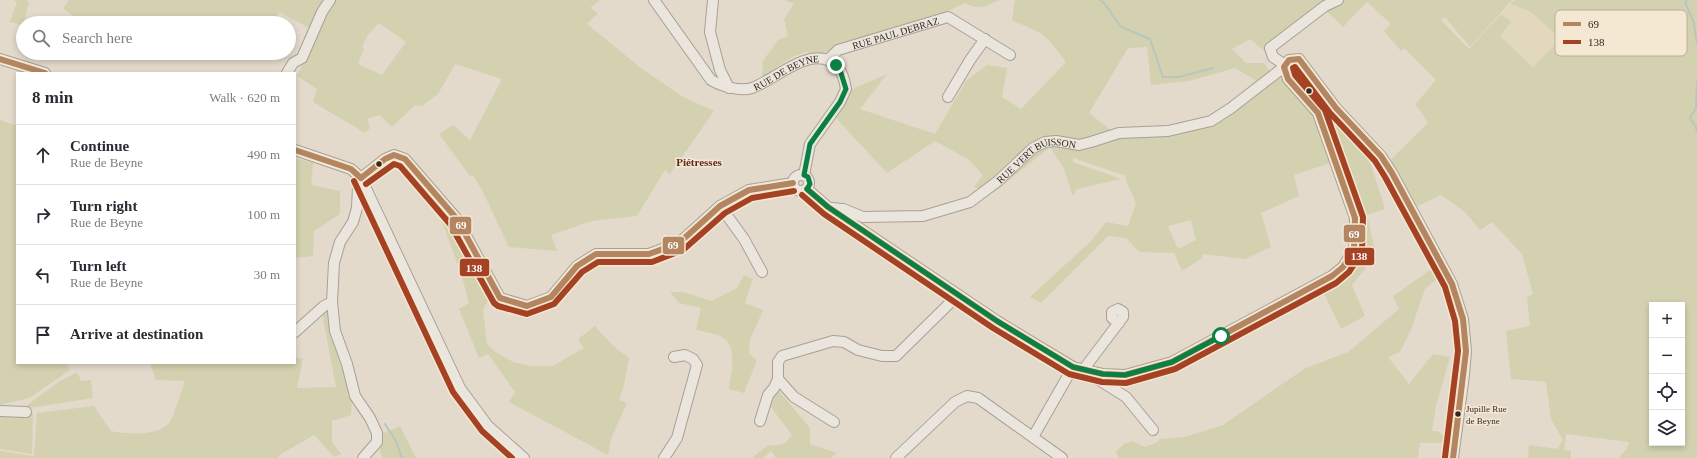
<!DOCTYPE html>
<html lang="en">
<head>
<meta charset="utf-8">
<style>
  :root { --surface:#fff; --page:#f7f7f7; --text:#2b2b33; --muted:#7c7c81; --line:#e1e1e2 }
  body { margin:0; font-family:Georgia,serif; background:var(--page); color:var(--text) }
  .controls { position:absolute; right:12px; bottom:12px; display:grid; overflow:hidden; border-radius:0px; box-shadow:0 2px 6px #0003 }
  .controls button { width:36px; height:36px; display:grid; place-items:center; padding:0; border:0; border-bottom:1px solid var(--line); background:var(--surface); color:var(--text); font:20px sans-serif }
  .stop { position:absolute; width:12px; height:12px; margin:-9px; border:3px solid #0b8043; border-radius:50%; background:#fff }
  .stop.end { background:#0b8043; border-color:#fff; box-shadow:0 1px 4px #0008 }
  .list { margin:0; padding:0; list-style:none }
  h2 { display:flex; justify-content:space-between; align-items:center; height:52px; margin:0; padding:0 16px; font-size:17px }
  h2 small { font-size:13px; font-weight:400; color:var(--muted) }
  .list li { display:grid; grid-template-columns:26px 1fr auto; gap:12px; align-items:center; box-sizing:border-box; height:60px; padding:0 16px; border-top:1px solid var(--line) }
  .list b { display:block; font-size:15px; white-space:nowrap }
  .list p { margin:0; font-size:13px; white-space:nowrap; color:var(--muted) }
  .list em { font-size:13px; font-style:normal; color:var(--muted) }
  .icon { flex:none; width:22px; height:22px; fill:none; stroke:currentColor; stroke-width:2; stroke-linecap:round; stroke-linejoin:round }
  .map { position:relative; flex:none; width:1697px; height:458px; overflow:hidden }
  .search { position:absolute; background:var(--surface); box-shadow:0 2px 6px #0003; left:16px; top:16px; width:280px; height:44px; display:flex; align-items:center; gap:10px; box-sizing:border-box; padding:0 14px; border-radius:22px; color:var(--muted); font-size:15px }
  .panel { position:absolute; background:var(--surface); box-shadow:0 2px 6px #0003; left:16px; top:72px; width:280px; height:292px; border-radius:0px }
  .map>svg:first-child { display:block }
  .farmland { fill:#e2d8bd }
  .green { fill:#d3d1af; fill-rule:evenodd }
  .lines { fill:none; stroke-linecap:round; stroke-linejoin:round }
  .stream { stroke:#b8c7bd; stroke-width:2 }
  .minor-casing { stroke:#a8a096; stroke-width:12 }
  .minor { stroke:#ebe6dd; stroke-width:10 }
  .bus-1-casing { stroke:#f4e8d2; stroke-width:9 }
  .bus-2-casing { stroke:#f4e8d2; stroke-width:9 }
  .bus-1 { stroke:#b38561; stroke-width:6 }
  .bus-2 { stroke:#a64224; stroke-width:6 }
  .route { stroke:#0b8043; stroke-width:5 }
  .bus-dot { fill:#36281e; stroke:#f4e8d2; stroke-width:1.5 }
  .labels { text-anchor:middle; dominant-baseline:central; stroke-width:3; stroke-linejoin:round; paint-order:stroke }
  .bus-label { font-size:9px; fill:#36281e; stroke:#f4e8d2; text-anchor:start }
  .street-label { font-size:10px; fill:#36281e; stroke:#f4e8d2 }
  .neighbourhood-label { font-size:11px; font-weight:bold; fill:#60291f; stroke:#f4e8d2 }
  .key { fill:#f4e8d2; stroke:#bbae9c; stroke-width:1 }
  .key-label { font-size:11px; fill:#36281e }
  .line-badge { stroke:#f4e8d2; stroke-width:1.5 }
  .badge-label { font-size:11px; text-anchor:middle; font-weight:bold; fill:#fff }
</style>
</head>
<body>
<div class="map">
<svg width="1697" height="458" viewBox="0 0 1697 458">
  <rect width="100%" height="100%" fill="#e3dacc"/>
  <polygon class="farmland" points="1510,4 1531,12 1561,39 1533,67 1500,36 1511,22 1501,14"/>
  <g class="green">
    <polygon points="13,0 26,0 29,3 23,25 10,22 17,2"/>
    <polygon points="69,0 328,0 311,29 279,12 273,23 85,23 63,9"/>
    <path d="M332 0H600L590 8 598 13 587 24 641 68 683 97 714 111 670 174 665 170 637 216 592 221 551 235 557 251 509 247 482 190 473 175 470 176 439 134 453 125 470 140 502 79 455 64 438 94 422 106 415 105 392 127 380 115 367 119 370 128 365 133 313 102 317 89 297 76ZM379 23 406 42 382 75 358 64 364 48 362 47 368 35Z"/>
    <path d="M785 0H1000C985 6 980 11 965 3L929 20 820 54 806 52 792 57 762 77 763 61 778 40 788 36 784 19 794 4Z"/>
    <path d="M1015 0H1512L1470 47 1445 17 1441 20 1469 49 1501 14 1511 22 1500 36 1533 67 1561 39 1531 12 1510 4 1514 0H1697V458H1619L1627 448 1629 442 1566 434 1564 450 1571 451V458H1528L1529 445 1557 449 1563 440 1551 419 1546 382 1511 379 1506 331 1530 326 1527 297 1533 294 1522 254 1492 222 1480 230 1464 211 1441 195 1416 207 1390 160 1428 123 1421 111 1415 105 1436 80 1404 48 1401 51 1384 31 1391 24 1367 2 1343 27 1322 7 1265 51 1250 39 1232 49 1246 63H1264L1273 75 1260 83 1235 68 1189 81 1151 85 1147 47 1128 48 1089 113 1118 136 1168 134 1226 119 1280 77 1315 113 1333 162 1294 175 1299 196 1261 213 1271 247 1245 259 1203 254 1201 259 1182 271 1174 253 1139 252 1126 238 1108 236 1041 303 1030 297 1091 241 1106 222 1128 226 1136 203 1125 178 1126 176 1073 158V162L1121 179 1077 189 1073 196 1063 167 1050 147 993 193 974 187 983 175 968 159 935 141 887 173 834 116 847 101 850 90 887 74 860 109 935 134 966 81 987 65 1007 68 1002 97 1021 109 1066 62 1053 45 1042 34 1012 20ZM1191 220 1196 240 1178 249 1168 226ZM1652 305H1682V443H1652Z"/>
    <polygon points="1292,69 1299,69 1368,155 1385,209 1367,215 1376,255 1352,285 1365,316 1341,329 1322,289 1351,265 1362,243 1360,219 1329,132 1293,77"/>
    <polygon points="0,120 17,126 17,363 66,363 70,370 29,398 0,405"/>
    <polygon points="295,158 313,163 311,185 340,191 340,214 314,231 313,256 295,258"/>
    <polygon points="447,213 461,233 491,295 483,310 487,344 494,351 513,362 530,366 553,366 584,348 578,339 595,326 612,345 629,358 624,385 619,400 627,403 611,439 608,455 509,402 515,392 488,354 479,358 459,309 469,303 462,277 442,221"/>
    <polygon points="1436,266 1440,276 1425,289 1410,332 1400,352 1388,357 1409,384 1433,354 1450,357 1436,406 1432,431 1438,431 1449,443 1420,443 1418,458 1118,458 1116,451 1124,444 1133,441 1145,447 1158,442 1160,439 1185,437 1223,425 1304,369 1348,352 1399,309 1393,296"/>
    <path d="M744 275 753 279 745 303 763 310 750 340 749 354 757 360 744 393 729 389C731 373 739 344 720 336 713 333 704 332 696 330L701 308 679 303 670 292H684L711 301 737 288Z"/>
    <path d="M327 312 352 400 351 415 332 421V442L341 454 334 457 314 435 278 456 279 458H0V451L34 456 37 413 94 406 111 431C126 434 159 437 170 422 174 415 182 390 185 381L156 380 150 363H295V357L303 359 297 388 336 387 322 313Z"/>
    <polygon points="77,372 81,381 91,380 93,398 29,408 27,405 60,381"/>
    <polygon points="777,389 810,428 810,444 837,453 831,458 776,458 771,451 763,458 752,458 767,446 784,444 792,435 767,402"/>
    <polygon points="0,413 33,414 32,454 0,449"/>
    <polygon points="400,426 416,458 382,458 378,445 381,434"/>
  </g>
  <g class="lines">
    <g class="stream">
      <polyline points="1100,0 1104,3 1121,27 1150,39 1163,77 1179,77 1213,68"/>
      <polyline points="1687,0 1685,2 1694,23 1697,44"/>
      <polyline points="1697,82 1696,108 1690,118 1696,127 1697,132"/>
      <polyline points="385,424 396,441 402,458"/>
    </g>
    <g class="minor-casing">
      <g id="minor">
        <path id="s1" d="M654 0 711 80C721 86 740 92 752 88 775 80 805 49 830 61 841 67 844 77 846 89L840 102 810 144 804 175"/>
        <polyline points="713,0 710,32 720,70 729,88"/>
        <polyline points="0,59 45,73"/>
        <path id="s2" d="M828 60 838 50 948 17 1010 55"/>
        <polyline points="1285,65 1273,57 1270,48 1325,6 1338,0"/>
        <polyline points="287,73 293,63 302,58 322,12 330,0"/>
        <polyline points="948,97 970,60 985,39"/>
        <polyline points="295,150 351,169 361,178 460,388 488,426 524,458"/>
        <circle cx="801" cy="183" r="8"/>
        <polyline points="361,178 385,159 394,155 405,159 457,219 500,298 527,306 551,297 577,266 596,254 649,254 679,243 720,206 749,190 793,183"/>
        <polyline points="361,178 358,187 357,208 353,222 340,242 334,263 332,302 335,331 347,364 355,396 370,418 377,433 377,442 363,458"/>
        <polyline points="807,189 828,207 997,321 1073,367 1103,374 1125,375 1172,362 1332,276 1343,267 1354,249 1355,218 1318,113 1288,79 1284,67 1289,60 1299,59 1336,108 1381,156 1392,173 1452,284 1463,319 1466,351 1464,375 1453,458"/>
        <polyline points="720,206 744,239 762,272"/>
        <path id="s3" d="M832 208 843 209 863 217 923 216 970 202 998 181 1033 148 1045 142 1056 141 1079 145 1091 142 1119 133 1168 131 1211 121 1231 108 1284 67"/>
        <polyline points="1119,323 1112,318 1112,312 1118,309 1123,312 1123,317 1083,370 1126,397 1153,430"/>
        <polyline points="295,332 324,306 332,302"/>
        <polyline points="778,379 794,397 834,422"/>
        <polyline points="0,411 26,412"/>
        <polyline points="760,421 768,395 774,388 778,379 778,362 782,356 833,341 844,342 858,350 882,356 896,356 958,295"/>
        <polyline points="1033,437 1073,367"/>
        <polyline points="664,458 677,438 697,365 693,359 685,355 674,357"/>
        <polyline points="896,458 955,402 967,396 978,398 1062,458"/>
      </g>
    </g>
    <use href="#minor" class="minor"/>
    <g class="bus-1-casing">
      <g id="bus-1">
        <polyline points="0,59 45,73"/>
        <polyline points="295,150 351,169 361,178"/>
        <polyline points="361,178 385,159 394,155 405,159 457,219 500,298 527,306 551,297 577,266 596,254 649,254 679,243 720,206 749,190 793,183"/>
        <polyline points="807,189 828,207 997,321 1073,367 1103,374 1125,375 1172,362 1332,276 1343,267 1354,249 1355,218 1318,113 1288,79 1284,67 1289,60 1299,59 1336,108 1381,156 1392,173 1452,284 1463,319 1466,351 1453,458"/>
      </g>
    </g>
    <g class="bus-2-casing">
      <g id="bus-2">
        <polyline points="354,181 453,392 482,431 512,458"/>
        <polyline points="366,184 394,164 400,166 450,224 494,303 498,306 527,314 554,304 582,272 598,262 652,262 683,250 725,213 752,198 794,191"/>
        <polyline points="802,195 824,214 993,328 1069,374 1102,382 1126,383 1175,369 1336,283 1349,272 1362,252 1363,217 1325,110 1295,75 1293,68 1295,67 1330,113 1375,161 1385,177 1445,287 1455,321 1458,351 1445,457"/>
      </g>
    </g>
    <use href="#bus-1" class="bus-1"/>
    <use href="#bus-2" class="bus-2"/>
  </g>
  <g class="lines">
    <polyline class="route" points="836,65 840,70 846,89 840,102 810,144 804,175 808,177 810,184 807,189 828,207 997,321 1073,367 1103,374 1125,375 1172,362 1221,336"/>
  </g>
  <g class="bus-dot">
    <circle cx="1309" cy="91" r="3.5"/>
    <circle cx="379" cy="164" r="3.5"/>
    <circle cx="1458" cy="414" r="3.5"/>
  </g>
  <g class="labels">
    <g class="bus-label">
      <text x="1466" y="409">Jupille Rue<tspan x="1466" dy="12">de Beyne</tspan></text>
    </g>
    <g class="street-label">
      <text stroke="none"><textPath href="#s2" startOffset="74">RUE PAUL DEBRAZ</textPath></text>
      <text stroke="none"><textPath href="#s1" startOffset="179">RUE DE BEYNE</textPath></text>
      <text stroke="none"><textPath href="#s3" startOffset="223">RUE VERT BUISSON</textPath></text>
    </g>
    <g class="neighbourhood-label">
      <text x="699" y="162">Piétresses</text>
    </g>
  </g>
  <rect x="1555" y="10" width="132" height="46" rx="6" class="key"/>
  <rect x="1563" y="22" width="18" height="4" fill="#b38561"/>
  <rect x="1563" y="40" width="18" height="4" fill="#a64224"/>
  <g class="key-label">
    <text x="1588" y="28">69</text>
    <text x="1588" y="46">138</text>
  </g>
  <g class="line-badge">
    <rect x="449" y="216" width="23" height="19" rx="4" fill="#b38561"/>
    <rect x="1343" y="224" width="23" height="19" rx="4" fill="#b38561"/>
    <rect x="662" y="236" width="23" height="19" rx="4" fill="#b38561"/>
    <rect x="1344" y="247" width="31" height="19" rx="4" fill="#a64224"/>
    <rect x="459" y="258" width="31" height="19" rx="4" fill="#a64224"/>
  </g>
  <g class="badge-label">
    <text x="461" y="229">69</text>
    <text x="1354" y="238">69</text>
    <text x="673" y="249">69</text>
    <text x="1359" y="260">138</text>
    <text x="474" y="272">138</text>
  </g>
</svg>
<div class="controls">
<button>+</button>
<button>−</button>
<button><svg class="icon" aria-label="locate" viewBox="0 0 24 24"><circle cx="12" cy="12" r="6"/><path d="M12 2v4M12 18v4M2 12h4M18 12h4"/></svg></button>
<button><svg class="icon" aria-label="layers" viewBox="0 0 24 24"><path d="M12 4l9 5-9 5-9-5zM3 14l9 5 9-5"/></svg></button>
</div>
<div class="stop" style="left:1221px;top:336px"></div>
<div class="stop end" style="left:836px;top:65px"></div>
<div class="search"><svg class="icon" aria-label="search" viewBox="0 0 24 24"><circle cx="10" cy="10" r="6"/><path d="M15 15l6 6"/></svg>Search here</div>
<section class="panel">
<h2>8 min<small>Walk · 620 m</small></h2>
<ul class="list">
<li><svg class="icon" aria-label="ahead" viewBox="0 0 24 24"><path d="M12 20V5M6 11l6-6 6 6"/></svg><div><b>Continue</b><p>Rue de Beyne</p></div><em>490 m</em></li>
<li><svg class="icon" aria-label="right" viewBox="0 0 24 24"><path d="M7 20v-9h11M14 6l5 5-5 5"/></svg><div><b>Turn right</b><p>Rue de Beyne</p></div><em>100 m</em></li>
<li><svg class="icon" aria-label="left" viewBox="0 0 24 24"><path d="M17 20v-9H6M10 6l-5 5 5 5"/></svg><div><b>Turn left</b><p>Rue de Beyne</p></div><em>30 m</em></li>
<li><svg class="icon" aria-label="arrive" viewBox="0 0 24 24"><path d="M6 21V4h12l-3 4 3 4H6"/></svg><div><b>Arrive at destination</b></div></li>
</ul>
</section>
</div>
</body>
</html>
